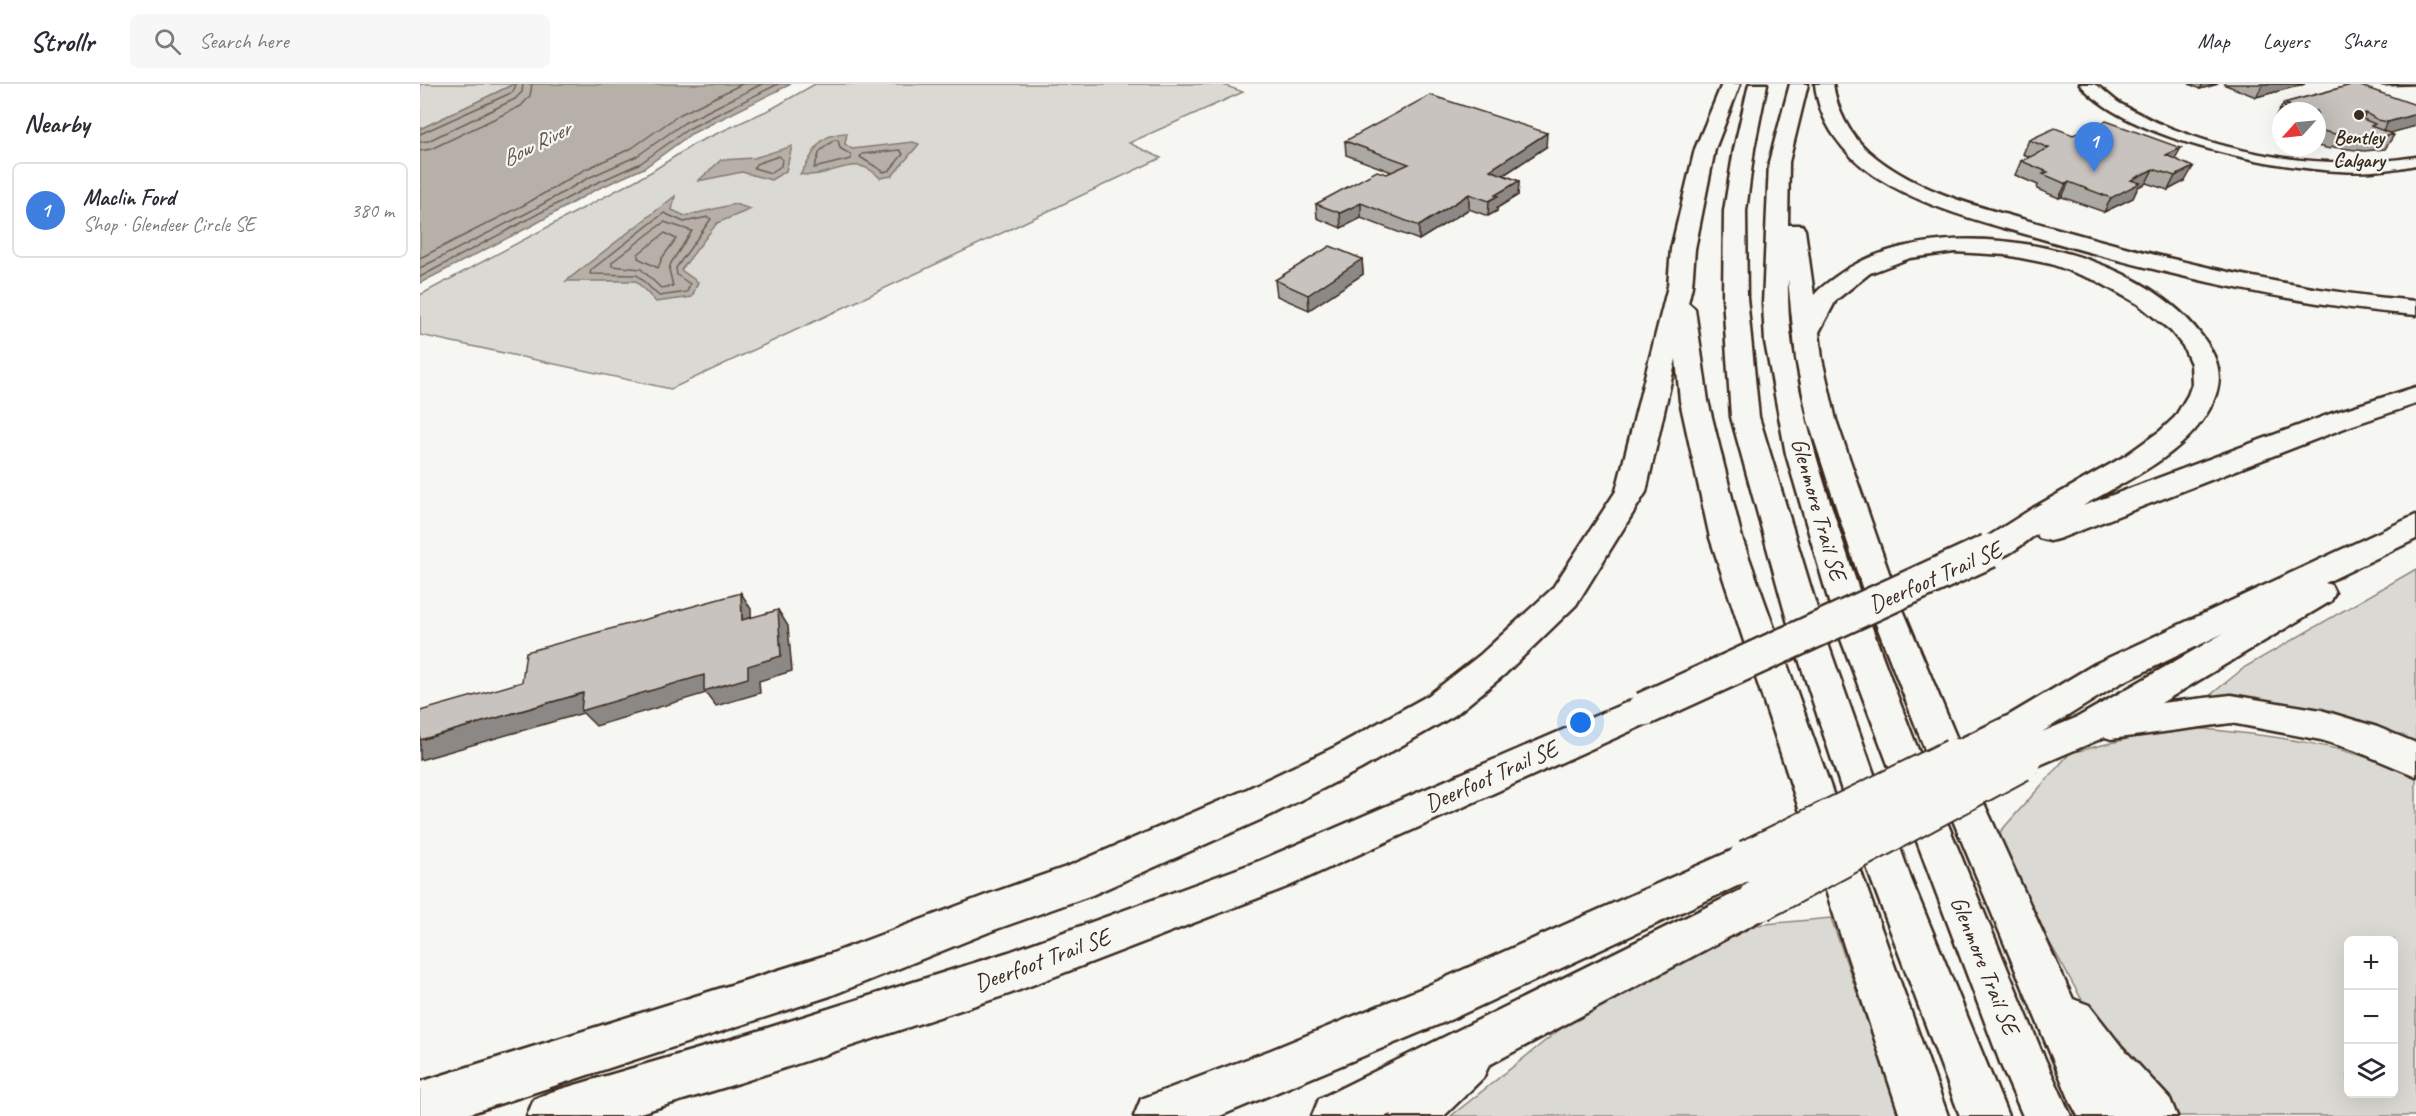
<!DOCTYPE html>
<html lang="en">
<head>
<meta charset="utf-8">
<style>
  :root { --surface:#fff; --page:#f7f7f7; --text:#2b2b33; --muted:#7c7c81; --line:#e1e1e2; --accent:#db2777 }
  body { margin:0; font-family:Caveat,sans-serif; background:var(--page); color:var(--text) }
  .controls { position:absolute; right:18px; bottom:18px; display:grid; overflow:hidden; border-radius:9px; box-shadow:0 6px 24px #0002 }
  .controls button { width:54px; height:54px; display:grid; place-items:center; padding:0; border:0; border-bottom:2px solid var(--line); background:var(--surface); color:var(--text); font:30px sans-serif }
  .compass { position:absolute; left:1852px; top:18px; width:54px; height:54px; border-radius:50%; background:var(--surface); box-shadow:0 6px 24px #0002; rotate:243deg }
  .you { position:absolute; left:1161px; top:639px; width:21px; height:21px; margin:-15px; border:4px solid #fff; border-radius:50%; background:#1a73e8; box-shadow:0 0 0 9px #1a73e833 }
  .badge { display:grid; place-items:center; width:39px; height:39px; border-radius:50%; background:var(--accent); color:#fff; font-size:20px; font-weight:700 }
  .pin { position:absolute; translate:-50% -50px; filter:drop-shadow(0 2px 3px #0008) }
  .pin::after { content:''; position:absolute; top:32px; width:21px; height:18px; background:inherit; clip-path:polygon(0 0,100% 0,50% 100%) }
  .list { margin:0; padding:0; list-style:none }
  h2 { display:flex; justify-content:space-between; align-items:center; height:78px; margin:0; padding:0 24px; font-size:26px }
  h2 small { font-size:20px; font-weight:400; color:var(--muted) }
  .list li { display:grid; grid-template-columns:39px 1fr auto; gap:18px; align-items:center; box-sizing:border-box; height:96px; margin:0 12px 12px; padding:0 12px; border:2px solid var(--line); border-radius:9px }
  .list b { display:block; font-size:22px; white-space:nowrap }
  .list p { margin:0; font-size:20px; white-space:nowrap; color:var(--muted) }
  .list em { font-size:20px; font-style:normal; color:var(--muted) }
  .icon { flex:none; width:33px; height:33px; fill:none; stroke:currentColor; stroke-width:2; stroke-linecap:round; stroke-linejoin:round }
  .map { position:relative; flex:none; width:1996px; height:1032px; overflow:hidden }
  header { display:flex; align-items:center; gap:36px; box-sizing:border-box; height:84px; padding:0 30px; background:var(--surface); border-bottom:2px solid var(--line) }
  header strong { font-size:28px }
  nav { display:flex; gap:33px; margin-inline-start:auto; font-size:21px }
  .search { width:420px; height:54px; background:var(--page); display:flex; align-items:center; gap:15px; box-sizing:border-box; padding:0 21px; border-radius:9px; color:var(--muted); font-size:22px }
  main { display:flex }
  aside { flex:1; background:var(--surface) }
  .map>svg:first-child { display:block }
  .green { fill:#dad9d3; stroke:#8a8278; stroke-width:1.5; fill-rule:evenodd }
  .water { fill:#b6b0a9; stroke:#857a71; stroke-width:1.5 }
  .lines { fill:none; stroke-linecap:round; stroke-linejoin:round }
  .shore { stroke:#6c6056; stroke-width:1.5 }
  .street-casing { stroke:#3b2a1e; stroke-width:5 }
  .highway-casing { stroke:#3b2a1e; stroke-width:5 }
  .street { fill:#f6f6f2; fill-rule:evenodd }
  .highway { fill:#f6f6f2; fill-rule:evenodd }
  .highway-bridge-far1-casing { stroke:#3b2a1e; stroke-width:38; stroke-linecap:butt }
  .highway-bridge-casing { stroke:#3b2a1e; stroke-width:46; stroke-linecap:butt }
  .highway-bridge-far1 { stroke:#f6f6f2; stroke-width:33 }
  .highway-bridge { stroke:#f6f6f2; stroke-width:42 }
  .wall { fill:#aca8a3; stroke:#3b2a1e; stroke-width:1.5 }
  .shaded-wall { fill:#8c8885; stroke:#3b2a1e; stroke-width:1.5 }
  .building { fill:#c8c3be; stroke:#3b2a1e; stroke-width:1.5 }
  .poi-dot { fill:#3b2a1e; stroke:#f6f6f2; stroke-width:2 }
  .labels { text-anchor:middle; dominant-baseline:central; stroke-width:4.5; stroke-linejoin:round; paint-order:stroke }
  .far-poi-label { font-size:20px; font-weight:bold; fill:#3b2a1e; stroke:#f6f6f2 }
  .far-water-label { font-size:22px; font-style:italic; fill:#605248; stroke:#f6f6f2 }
  .street-label { font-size:24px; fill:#3b2a1e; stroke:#f6f6f2 }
</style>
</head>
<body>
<header>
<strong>Strollr</strong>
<div class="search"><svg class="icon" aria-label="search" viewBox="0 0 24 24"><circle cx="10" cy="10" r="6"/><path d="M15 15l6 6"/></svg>Search here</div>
<nav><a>Map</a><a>Layers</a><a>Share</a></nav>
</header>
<main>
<aside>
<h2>Nearby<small></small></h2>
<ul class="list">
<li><span class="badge" style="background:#3f7fe0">1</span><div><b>Maclin Ford</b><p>Shop · Glendeer Circle SE</p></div><em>380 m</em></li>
</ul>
</aside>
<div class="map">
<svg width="1996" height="1032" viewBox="0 0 1996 1032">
  <rect width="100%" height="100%" fill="#f6f6f2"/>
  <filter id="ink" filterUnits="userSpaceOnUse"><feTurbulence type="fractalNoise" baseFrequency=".0167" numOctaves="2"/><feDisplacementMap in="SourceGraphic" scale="12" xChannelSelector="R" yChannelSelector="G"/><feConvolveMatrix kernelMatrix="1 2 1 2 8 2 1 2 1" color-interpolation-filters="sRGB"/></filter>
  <g filter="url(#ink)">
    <g class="green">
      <polygon points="0,0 94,0 0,45"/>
      <polygon points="395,0 801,0 823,8 709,59 741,74 251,305 0,251 0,211 231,88 274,60 353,24"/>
      <polygon points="1996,485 1996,666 1838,619 1788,613 1825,583"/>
      <path d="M1774 644C1850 651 1926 660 1996 692V1032H1760L1747 1019 1662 916 1595 797 1586 780 1580 748 1650 669 1731 649ZM1928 856H1974V1010H1928Z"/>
      <polygon points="1411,834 1480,1032 1031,1032 1154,934 1335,841"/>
    </g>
    <g class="water">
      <polygon points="94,0 371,0 271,50 224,84 175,106 115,140 0,199 0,45"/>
      <path d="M427 49 425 60 432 65 493 58 499 60 472 92 460 94C434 65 410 97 380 90 397 68 394 50 427 49Z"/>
      <polygon points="372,62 366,87 351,96 322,88 278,97 301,76 334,74"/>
      <polygon points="255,112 252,126 265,132 315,120 331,125 297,139 261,186 278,198 272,213 236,218 216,197 146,197"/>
    </g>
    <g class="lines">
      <g class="shore">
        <polyline points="0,50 93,8 96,0"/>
        <polygon points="414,56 418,56 420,64 431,71 431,75 394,84 400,67"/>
        <polyline points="0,58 8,57 95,15 102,8 103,0"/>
        <polygon points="480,66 483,70 470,86 464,88 440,73 442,70"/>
        <polyline points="0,67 11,65 101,22 110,12 112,0"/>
        <polygon points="359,72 362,75 361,82 351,89 334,84 336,80"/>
        <polygon points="244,129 264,138 288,133 291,135 256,184 257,191 270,200 267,208 239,212 217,191 170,190 171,186"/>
        <polygon points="244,138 272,147 251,179 249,185 253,202 241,204 221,185 192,182 192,178"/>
        <polygon points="245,149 256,155 242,174 238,184 218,174 218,170"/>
        <polyline points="0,174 104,121 164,86 212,64 259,31 322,0"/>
        <polyline points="0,184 109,128 168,94 217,72 264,39 342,0"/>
        <polyline points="0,193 172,101 221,79 268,45 358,0"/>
      </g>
      <g class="street-casing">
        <path id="street" d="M1660 0C1664 0 1670 0 1673 0 1682 3 1691 14 1699 19 1711 26 1724 32 1736 38 1816 73 1910 87 1996 73V81C1970 86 1945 89 1919 87 1851 84 1704 54 1660 0Z"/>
      </g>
      <g class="highway-casing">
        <g id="highway">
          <polygon points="1302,0 1320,0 1295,65 1275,165 1272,202 1268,219 1275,225 1288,317 1322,454 1528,1032 1480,1032 1290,454 1260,317 1256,275 1226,408 1156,521 1084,591 1035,631 941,685 851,731 672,811 574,846 410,912 42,1032 0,1032 0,998 410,870 569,810 649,782 823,707 915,663 1009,611 1060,571 1132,505 1196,407 1248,202 1251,165 1275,65"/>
          <polygon points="1329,0 1347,0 1334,65 1326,127 1327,214 1339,333 1406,554 1491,795 1588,1032 1540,1032 1451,795 1372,554 1311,333 1303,214 1304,127 1314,65"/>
          <path d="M1370 0H1388L1369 78 1368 141H1382L1385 146 1394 211C1400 204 1407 199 1414 194 1508 122 1711 157 1781 251 1794 268 1804 287 1796 310 1777 366 1710 394 1663 422L1910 330 1996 303V320L1930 342 1641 454 1630 457 1619 454 1617 450C1599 462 1581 481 1558 475L1553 467 1558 459 1613 424 1705 372 1740 347 1755 333 1768 311 1772 300 1771 280 1763 262 1751 247 1718 220 1677 197 1631 180 1586 171 1535 168 1490 174 1450 189 1416 216 1399 248 1402 275 1416 336 1476 509 1563 717 1653 915 1669 921 1701 962 1750 1015 1757 1032H1658L1651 1019 1525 717 1444 509 1388 336 1376 275 1368 195C1366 284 1395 371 1422 455 1478 629 1552 797 1621 966L1651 1032H1603L1581 981 1416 542 1366 370 1345 258 1343 220 1349 78Z"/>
          <path d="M1395 0H1413C1417 26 1428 49 1448 67 1499 111 1568 125 1631 143 1752 177 1871 206 1996 217V231C1867 220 1743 190 1619 154 1563 138 1504 124 1455 92 1423 70 1399 39 1395 0Z"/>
          <path d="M1996 431V455L1905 499 1911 501 1915 509 1911 517 1741 619 1811 611 1901 626 1957 643 1996 659V692L1934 666 1901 656 1811 639 1691 655 1685 653 1608 686 1595 682 1589 671 1594 662 1581 658 1576 647 1581 636 1675 580ZM1804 549 1658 633 1622 648 1699 600Z"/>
          <polygon points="1224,611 1237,615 1242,625 1237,635 867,803 589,910 319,999 210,1032 107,1032 114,1015 131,1008 319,953 589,868 738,814 839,777"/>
          <polygon points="1329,759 1343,764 1349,777 1343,790 1032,935 800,1032 714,1032 721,1015 851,966 1000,905"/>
          <polygon points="1339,797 1354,803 1360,816 1354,829 1069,981 1063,994 1024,1032 970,1032 971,1030 966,1032 892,1032 899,1015"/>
        </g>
      </g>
      <use href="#street" class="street"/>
      <use href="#highway" class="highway"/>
      <g class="highway-bridge-far1-casing">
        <g id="highway-bridge-far1">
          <polyline points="1224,625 1569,467"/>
          <polyline points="1532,677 1594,647"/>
          <polyline points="1596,677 1608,671"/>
        </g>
      </g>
      <g class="highway-bridge-casing">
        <g id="highway-bridge">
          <polyline points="1329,777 1535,676"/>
          <polyline points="1339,816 1599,676"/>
        </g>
      </g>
      <use href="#highway-bridge-far1" class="highway-bridge-far1"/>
      <use href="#highway-bridge" class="highway-bridge"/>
    </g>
    <g class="wall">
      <polygon points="1769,0 1798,0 1780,5"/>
      <polygon points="1803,0 1885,0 1836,13"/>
      <polygon points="1934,0 1996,42 1969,49 1974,51 1965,65 1944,67 1912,63 1910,65 1897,62 1897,27 1861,27 1861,43 1857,36 1858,33 1856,32 1864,19"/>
      <polygon points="1958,0 1993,0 1993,1 1963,2"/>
      <polygon points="1653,51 1755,75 1765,97 1748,106 1726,99 1718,103 1713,114 1684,128 1642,113 1639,114 1617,105 1618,101 1595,91 1601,77 1610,73 1603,70 1609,56"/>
      <polygon points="925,57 1126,63 1084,91 1099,97 1098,111 1077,124 1077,127 1068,132 1049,125 999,156 941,134 921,144 897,134 896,120 972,88 926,71"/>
      <polygon points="942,175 943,190 889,226 857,212 855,196"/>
    </g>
    <g class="shaded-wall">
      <polygon points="1783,0 1798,0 1780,5"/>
      <polygon points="1843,0 1885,0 1836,13"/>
      <polygon points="1946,29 1937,43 1936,32"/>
      <polygon points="1996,30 1996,42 1959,52 1968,38"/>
      <polygon points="1127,49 1126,63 1070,100 1070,86"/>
      <polygon points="1761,64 1753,78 1746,71"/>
      <polygon points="1773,83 1765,97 1748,106 1755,92"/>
      <polygon points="1733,85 1726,99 1718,103 1713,114 1684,128 1691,114 1711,96"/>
      <polygon points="1099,97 1098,111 1077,124 1077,127 1068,132 1069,117 1075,111"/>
      <polygon points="1649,98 1642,113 1639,114 1646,100"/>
      <polygon points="1049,110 1049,125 999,156 999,142"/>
      <polygon points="941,119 941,134 921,144 920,129"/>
      <polygon points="942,175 943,190 889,226 888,211"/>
      <polygon points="321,509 331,525 332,552 322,536"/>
      <polygon points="358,526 368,542 372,587 339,597 340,609 296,622 286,609 176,642 163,629 0,676 0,656 163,609 284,591 328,582"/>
    </g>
    <g class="building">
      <polygon points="1935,0 1996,21 1996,30 1968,38 1958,36 1946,29 1936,32 1955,40 1951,42 1974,51 1953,53 1921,49 1919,51 1903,47 1897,44 1897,27 1867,27 1864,22 1870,21 1864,19"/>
      <polygon points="1010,11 1127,49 1070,86 1099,97 1075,111 1078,112 1069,117 1049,110 999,142 941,119 920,129 896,120 957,87 967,90 989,80 925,57"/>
      <polygon points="1686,37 1761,64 1746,71 1773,83 1755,92 1733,85 1711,96 1720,99 1691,114 1649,98 1646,100 1623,90 1628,88 1601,77 1629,64 1609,56 1635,44 1653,51"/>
      <polygon points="910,162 942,175 888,211 855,196"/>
      <polygon points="321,509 322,536 358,526 361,572 328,582 328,594 284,607 284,591 161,627 163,609 0,656 0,627 102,598 106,568"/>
    </g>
  </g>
  <circle class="poi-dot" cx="1939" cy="31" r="6"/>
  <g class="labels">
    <g class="far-poi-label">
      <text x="1939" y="53">Bentley<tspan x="1939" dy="23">Calgary</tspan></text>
    </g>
    <g class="far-water-label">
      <text transform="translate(116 60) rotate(-27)">Bow River</text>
    </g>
    <g class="street-label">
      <text transform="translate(1399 425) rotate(74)">Glenmore Trail SE</text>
      <text transform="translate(1515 493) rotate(-24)">Deerfoot Trail SE</text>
      <text transform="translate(1071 692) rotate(-24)">Deerfoot Trail SE</text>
      <text transform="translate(622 876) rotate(-20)">Deerfoot Trail SE</text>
      <text transform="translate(1565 881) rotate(68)">Glenmore Trail SE</text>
    </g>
  </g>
</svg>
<div class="controls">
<button>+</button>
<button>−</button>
<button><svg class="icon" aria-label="layers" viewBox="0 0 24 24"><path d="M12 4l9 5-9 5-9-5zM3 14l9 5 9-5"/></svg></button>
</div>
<svg class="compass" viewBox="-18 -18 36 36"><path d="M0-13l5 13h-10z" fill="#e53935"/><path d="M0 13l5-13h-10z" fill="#7c7c81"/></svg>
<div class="you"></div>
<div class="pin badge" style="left:1674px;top:88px;background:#3f7fe0">1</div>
</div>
</main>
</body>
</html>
